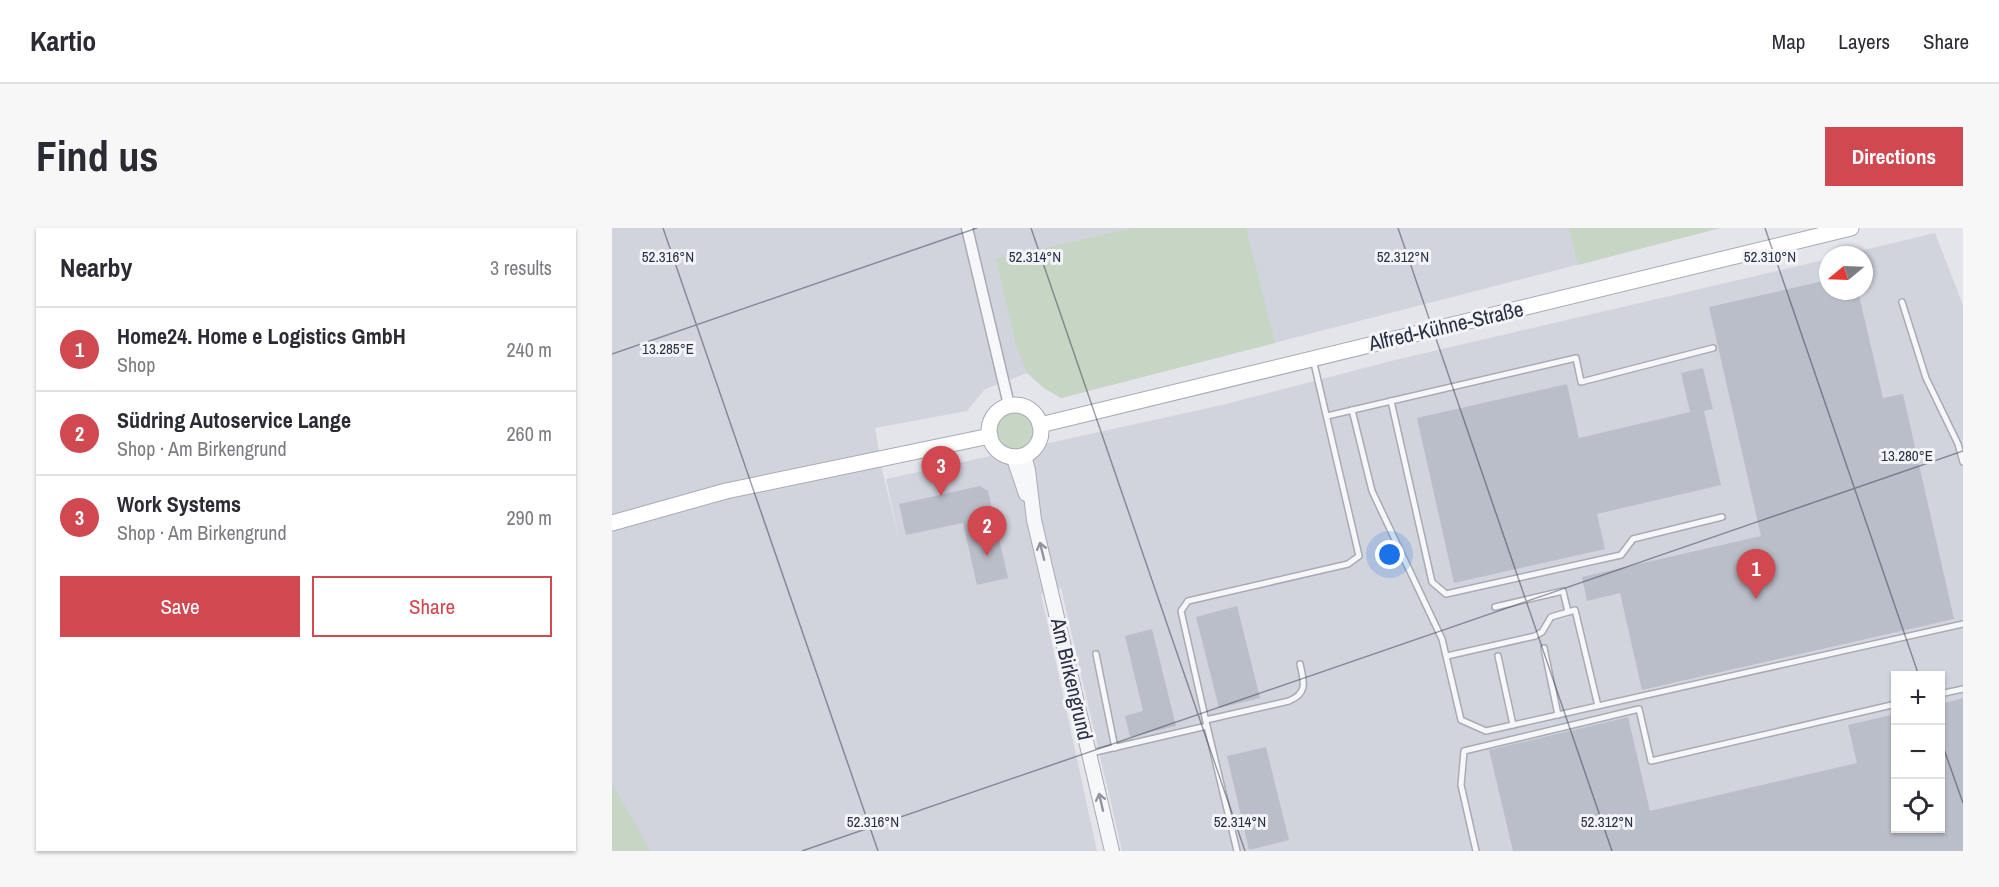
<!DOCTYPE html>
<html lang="en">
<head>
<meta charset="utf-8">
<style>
  :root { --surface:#fff; --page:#f7f7f7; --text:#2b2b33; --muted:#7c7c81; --line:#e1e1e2; --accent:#d04850 }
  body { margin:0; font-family:"Archivo Narrow",sans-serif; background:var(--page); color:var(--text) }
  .controls { position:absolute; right:18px; bottom:18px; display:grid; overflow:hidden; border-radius:0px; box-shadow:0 2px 4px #0004 }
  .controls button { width:54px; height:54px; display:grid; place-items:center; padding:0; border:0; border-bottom:2px solid var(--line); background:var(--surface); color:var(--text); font:30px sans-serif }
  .compass { position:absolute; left:1207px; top:18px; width:54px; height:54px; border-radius:50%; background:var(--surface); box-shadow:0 2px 4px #0004; rotate:251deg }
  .you { position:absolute; left:778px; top:327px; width:21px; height:21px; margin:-15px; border:4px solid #fff; border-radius:50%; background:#1a73e8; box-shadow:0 0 0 9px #1a73e833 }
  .badge { display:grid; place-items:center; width:39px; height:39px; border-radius:50%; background:var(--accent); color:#fff; font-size:20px; font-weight:700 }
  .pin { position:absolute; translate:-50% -50px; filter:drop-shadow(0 2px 3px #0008) }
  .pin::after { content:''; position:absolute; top:32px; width:21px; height:18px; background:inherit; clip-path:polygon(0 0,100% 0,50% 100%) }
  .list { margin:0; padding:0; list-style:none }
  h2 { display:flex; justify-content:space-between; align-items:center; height:78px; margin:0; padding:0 24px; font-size:26px }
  h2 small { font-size:20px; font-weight:400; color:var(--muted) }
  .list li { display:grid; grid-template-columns:39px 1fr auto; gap:18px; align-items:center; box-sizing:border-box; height:84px; padding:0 24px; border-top:2px solid var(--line) }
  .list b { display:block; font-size:22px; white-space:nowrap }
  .list p { margin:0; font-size:20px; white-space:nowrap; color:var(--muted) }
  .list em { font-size:20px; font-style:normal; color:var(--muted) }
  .actions { display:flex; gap:12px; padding:18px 24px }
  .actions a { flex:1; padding:14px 0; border:2px solid var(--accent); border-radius:0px; text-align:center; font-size:21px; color:var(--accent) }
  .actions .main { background:var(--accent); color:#fff }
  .icon { flex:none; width:33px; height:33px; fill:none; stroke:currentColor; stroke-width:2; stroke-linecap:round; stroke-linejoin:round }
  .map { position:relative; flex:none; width:1351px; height:623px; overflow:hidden; border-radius:0px }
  header { display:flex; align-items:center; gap:36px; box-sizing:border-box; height:84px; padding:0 30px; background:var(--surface); border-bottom:2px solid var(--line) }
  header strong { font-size:28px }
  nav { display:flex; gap:33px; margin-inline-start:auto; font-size:21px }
  .intro { display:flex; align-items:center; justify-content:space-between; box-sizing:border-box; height:144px; padding:0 36px }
  h1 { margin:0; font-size:42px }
  .button { padding:15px 27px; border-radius:0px; background:var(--accent); color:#fff; font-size:21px; font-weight:700 }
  main { display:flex; gap:36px; padding:0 36px }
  aside { flex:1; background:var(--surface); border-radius:0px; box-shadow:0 2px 4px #0004 }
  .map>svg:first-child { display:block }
  .built { fill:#d1d4dd; fill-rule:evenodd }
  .green { fill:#c7d5c4 }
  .building { fill:#babec8 }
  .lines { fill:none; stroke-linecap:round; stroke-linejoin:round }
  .service-casing { stroke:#a8abb5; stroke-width:8 }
  .minor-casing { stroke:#a8abb5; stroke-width:13 }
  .tertiary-casing { stroke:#a8abb5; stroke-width:16 }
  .secondary-casing { stroke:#a8abb5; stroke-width:17 }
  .service { stroke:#f6f7f9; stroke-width:5 }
  .minor { stroke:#f6f7f9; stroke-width:10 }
  .tertiary { stroke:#f6f7f9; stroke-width:14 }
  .secondary { stroke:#fff; stroke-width:15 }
  .oneway { stroke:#90949e }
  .ticks { fill:none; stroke:#2a3143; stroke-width:1.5; stroke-opacity:0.45 }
  .labels { text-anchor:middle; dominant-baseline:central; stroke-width:6; stroke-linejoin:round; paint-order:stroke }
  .street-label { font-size:21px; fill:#2a3143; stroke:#f3f4f8 }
  .ticks-label { font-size:15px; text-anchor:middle; fill:#2a3143; stroke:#f3f4f8; stroke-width:6; stroke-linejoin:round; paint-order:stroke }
</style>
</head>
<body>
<header>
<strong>Kartio</strong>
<nav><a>Map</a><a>Layers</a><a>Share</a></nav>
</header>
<div class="intro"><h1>Find us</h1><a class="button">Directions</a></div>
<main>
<aside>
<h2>Nearby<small>3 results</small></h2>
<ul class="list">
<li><span class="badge">1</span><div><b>Home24. Home e Logistics GmbH</b><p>Shop</p></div><em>240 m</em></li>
<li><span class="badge">2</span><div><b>Südring Autoservice Lange</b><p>Shop · Am Birkengrund</p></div><em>260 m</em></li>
<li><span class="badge">3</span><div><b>Work Systems</b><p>Shop · Am Birkengrund</p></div><em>290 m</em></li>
</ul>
<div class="actions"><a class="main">Save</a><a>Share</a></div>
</aside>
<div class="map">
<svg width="1351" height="623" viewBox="0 0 1351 623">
  <rect width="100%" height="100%" fill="#e3e5eb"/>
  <path class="built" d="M0 0H1108L449 170 432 160 415 145 373 161 355 183 263 200 271 246 287 311 274 251 610 177 783 132 1216 31V63H1252V27H1231L1323 5 1351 77V623H510L449 360 429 366 485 623H0ZM1284 448H1328V600H1284Z"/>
  <g class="green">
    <polygon points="521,0 634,0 663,115 449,170 432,160 415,145 403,114 384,31"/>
    <polygon points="957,0 1108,0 966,37"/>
    <circle cx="402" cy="203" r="21"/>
    <polygon points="0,556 39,623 0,623"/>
  </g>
  <g class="building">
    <polygon points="1216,52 1216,63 1246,63 1271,170 1291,166 1342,391 1030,462 1008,365 975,373 970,349 1149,308 1097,79"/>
    <polygon points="1091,140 1101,181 1092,183 1109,257 985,286 993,321 842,355 805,190 955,156 967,210 1078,184 1069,145"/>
    <polygon points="368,258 376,263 396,350 365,357 351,295 294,307 287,276"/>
    <polygon points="625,378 648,470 607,480 584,389"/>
    <polygon points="540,401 564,498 518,509 513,488 531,483 513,408"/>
    <polygon points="1351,470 1351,623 901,623 877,522 1016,489 1038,583 1245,535 1236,497 1284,486 1284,600 1329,600 1329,476"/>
    <polygon points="654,519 677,612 637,622 615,528"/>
  </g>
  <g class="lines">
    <g class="service-casing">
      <g id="service">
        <polyline points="1290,74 1314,150 1346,216 1351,234"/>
        <polyline points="779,173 820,354 834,366 1009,327 1021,311 1110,289"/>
        <polyline points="740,182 760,263 830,411 849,492 874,503 1351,396"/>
        <polyline points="715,188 964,130 969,154 1101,120"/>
        <polyline points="883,379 951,363 956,384"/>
        <polyline points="932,420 946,487"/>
        <polyline points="484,426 503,520"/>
        <polyline points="835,428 923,408 930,404 939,389 963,382 986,478"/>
        <polyline points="886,428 901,497"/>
        <polyline points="1328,466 1351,461"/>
        <path d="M594 492 677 473C696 465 692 454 688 436"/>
        <polyline points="595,498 625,623"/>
        <polyline points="479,525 595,498 569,383 576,373 736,336 747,328 701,131"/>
        <polyline points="864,623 849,557 852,523 1027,481 1039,533 1284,476"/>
      </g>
    </g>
    <g class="minor-casing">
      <polyline id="minor" points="355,0 397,177"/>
    </g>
    <g class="tertiary-casing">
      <g id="tertiary">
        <polyline points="412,227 416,242 422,292 500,623"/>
        <polyline points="401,228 414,266"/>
      </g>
    </g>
    <g class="secondary-casing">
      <g id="secondary">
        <circle cx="403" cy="203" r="26"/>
        <polyline points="428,197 1239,0"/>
        <polyline points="0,295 114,263 378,208"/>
      </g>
    </g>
    <use href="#service" class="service"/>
    <use href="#minor" class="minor"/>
    <use href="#tertiary" class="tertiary"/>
    <use href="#secondary" class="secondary"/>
  </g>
  <defs><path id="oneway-shaft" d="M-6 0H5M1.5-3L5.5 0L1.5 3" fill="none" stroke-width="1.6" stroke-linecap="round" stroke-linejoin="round" transform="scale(1.5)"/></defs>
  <g class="oneway">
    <use href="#oneway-shaft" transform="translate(430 323) rotate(-104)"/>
    <use href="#oneway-shaft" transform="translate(489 574) rotate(-103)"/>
  </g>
  <path class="ticks" d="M51 0 266 623M419 0 633 623M786 0 1000 623M1153 0 1307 448M0 126 365 0M1328 510 1351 575M190 623 1351 223"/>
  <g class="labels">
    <g class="street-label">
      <text transform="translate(834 98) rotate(-13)">Alfred-Kühne-Straße</text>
      <text transform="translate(460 451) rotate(77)">Am Birkengrund</text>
    </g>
  </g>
  <g class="ticks-label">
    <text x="56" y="34">52.316°N</text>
    <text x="423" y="34">52.314°N</text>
    <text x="791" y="34">52.312°N</text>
    <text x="1158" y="34">52.310°N</text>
    <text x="56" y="126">13.285°E</text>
    <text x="1295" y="233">13.280°E</text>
    <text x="261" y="599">52.316°N</text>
    <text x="628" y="599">52.314°N</text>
    <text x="995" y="599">52.312°N</text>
  </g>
</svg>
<div class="controls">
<button>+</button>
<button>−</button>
<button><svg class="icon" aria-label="locate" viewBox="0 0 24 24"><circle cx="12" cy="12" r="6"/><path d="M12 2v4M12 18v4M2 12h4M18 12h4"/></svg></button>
</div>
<svg class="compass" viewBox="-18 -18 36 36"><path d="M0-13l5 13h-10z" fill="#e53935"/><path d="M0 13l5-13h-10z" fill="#7c7c81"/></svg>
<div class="you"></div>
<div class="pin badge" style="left:1144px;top:371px">1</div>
<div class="pin badge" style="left:375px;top:328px">2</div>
<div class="pin badge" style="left:329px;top:268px">3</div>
</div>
</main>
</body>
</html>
